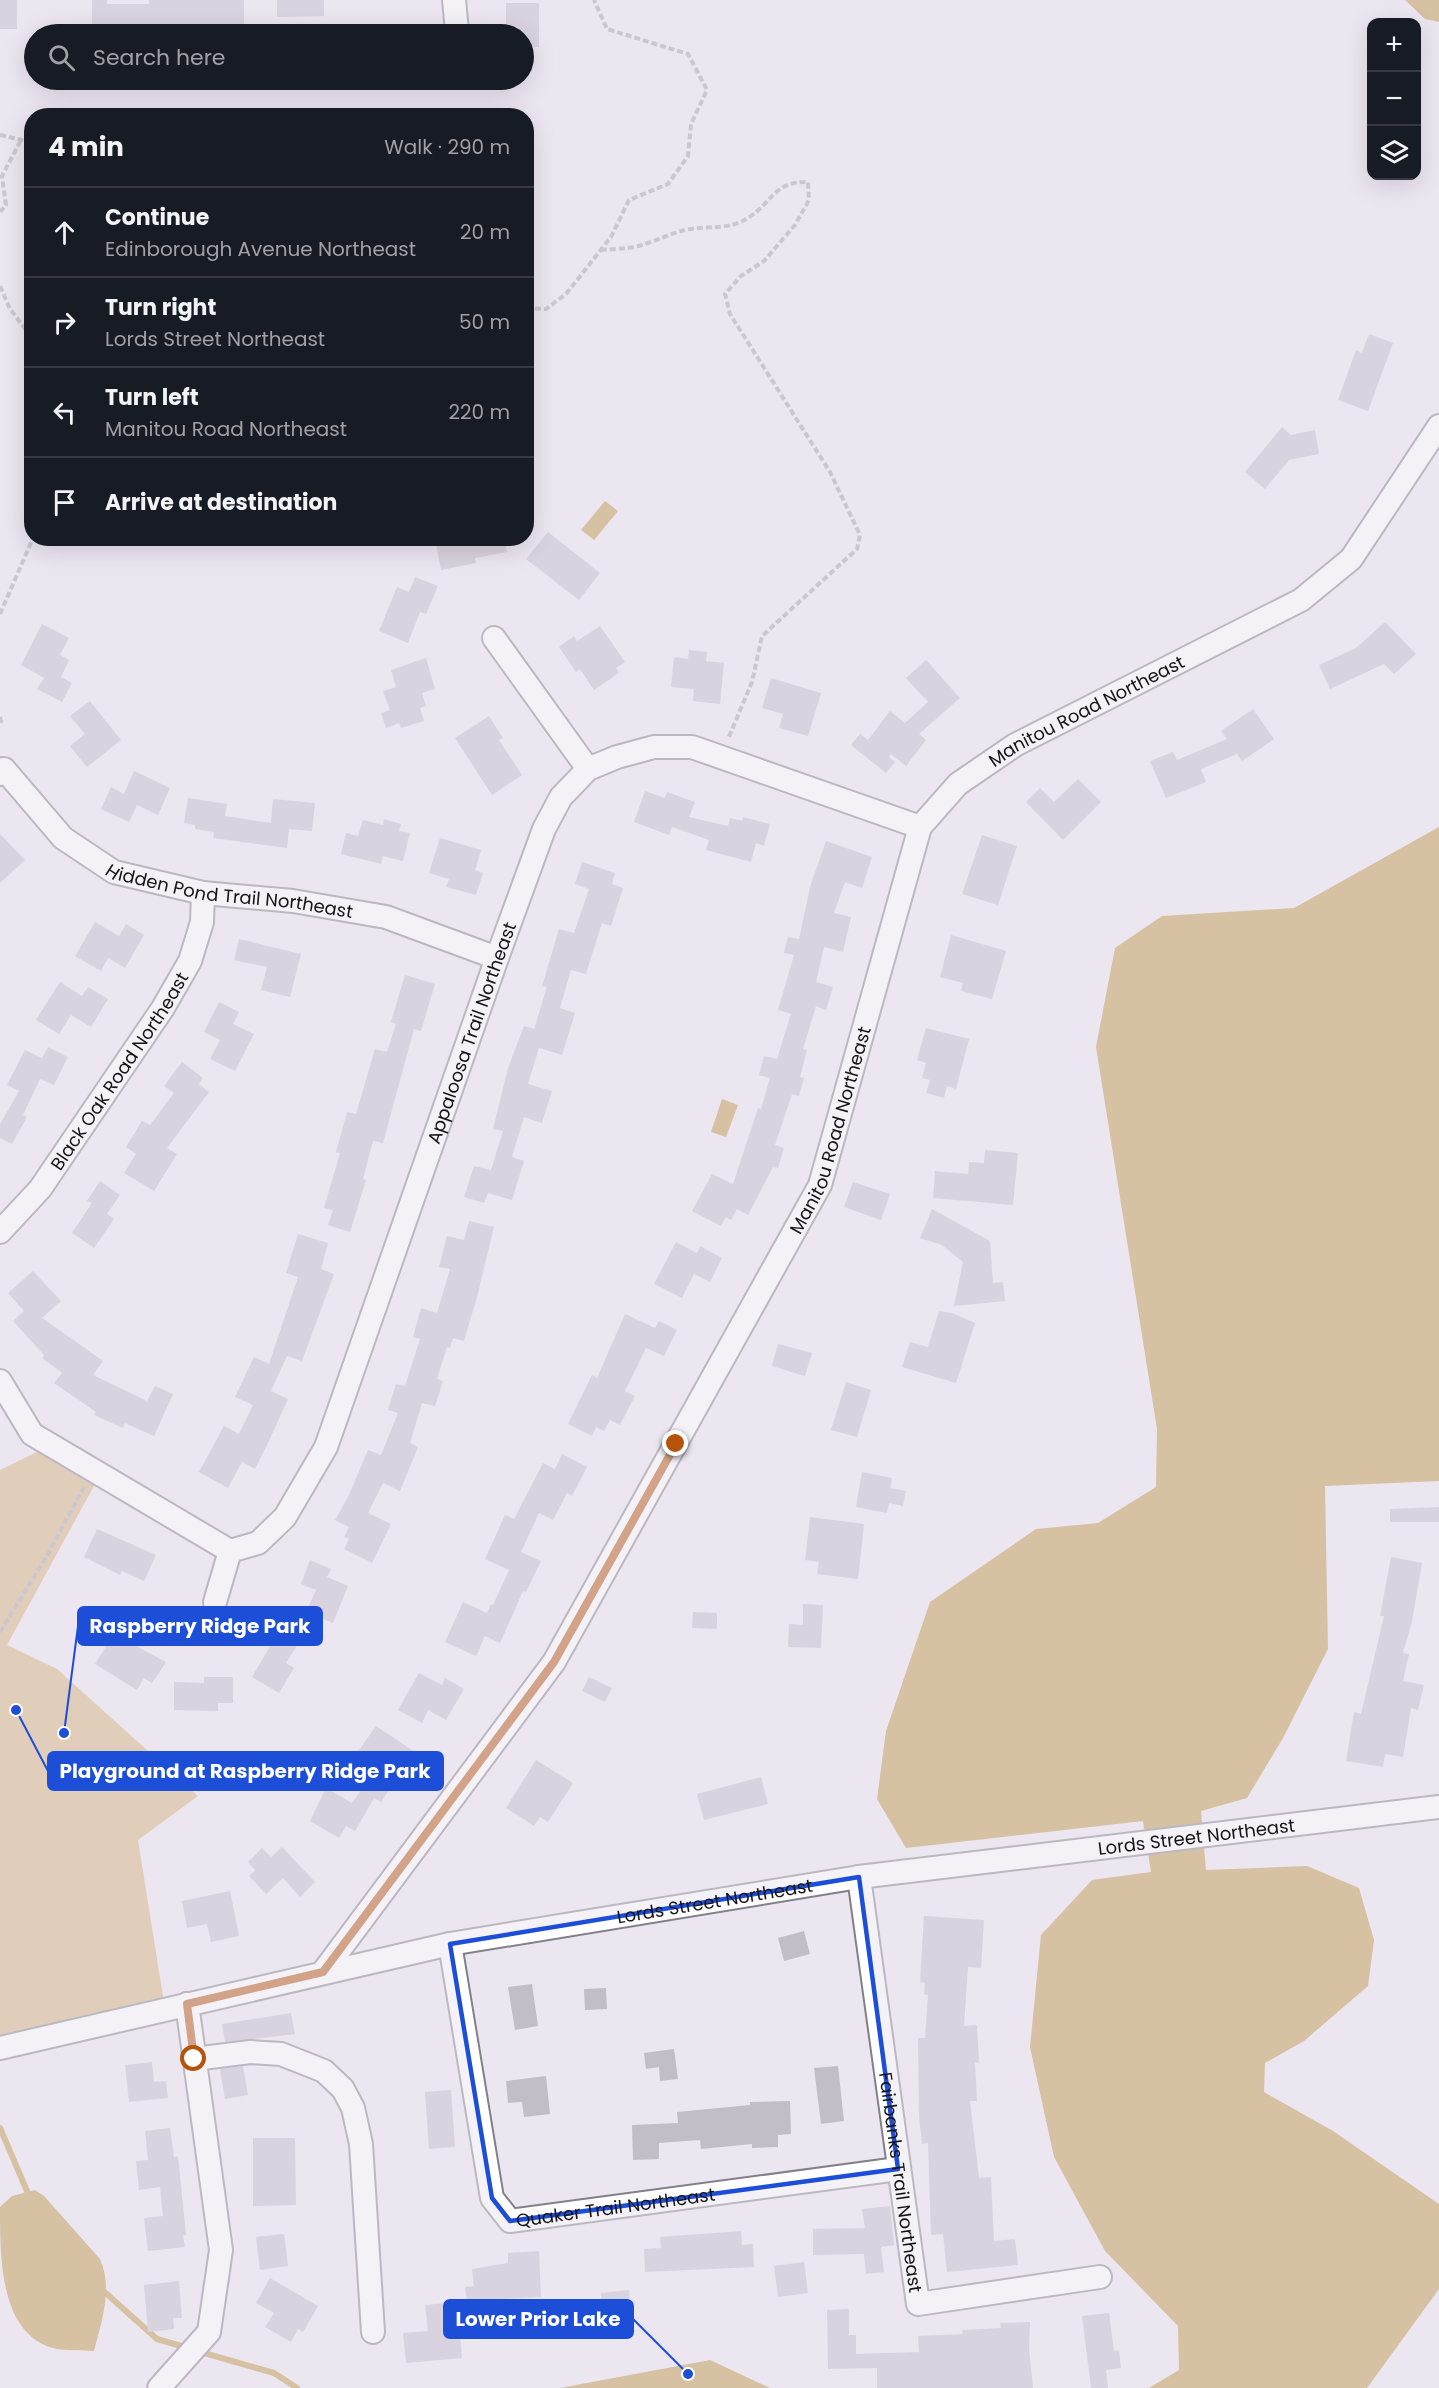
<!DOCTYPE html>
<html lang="en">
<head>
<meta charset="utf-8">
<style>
  :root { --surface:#171b24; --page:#20242c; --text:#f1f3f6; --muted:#9ea1a6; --line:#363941 }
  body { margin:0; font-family:Poppins,sans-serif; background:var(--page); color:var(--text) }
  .controls { position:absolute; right:18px; top:18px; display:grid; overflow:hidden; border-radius:12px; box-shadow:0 6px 24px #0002 }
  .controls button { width:54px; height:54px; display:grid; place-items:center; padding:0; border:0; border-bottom:2px solid var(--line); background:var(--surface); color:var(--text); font:30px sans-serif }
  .stop { position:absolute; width:18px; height:18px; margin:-14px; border:4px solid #b45309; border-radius:50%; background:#fff }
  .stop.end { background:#b45309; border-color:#fff; box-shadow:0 2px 6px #0008 }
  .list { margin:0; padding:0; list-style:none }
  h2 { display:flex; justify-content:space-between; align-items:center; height:78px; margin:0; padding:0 24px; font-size:26px }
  h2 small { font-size:20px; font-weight:400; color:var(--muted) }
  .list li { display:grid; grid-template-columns:39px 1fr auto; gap:18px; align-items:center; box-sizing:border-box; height:90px; padding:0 24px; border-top:2px solid var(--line) }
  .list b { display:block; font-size:22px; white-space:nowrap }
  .list p { margin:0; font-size:20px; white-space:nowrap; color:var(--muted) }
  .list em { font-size:20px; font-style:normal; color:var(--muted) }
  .icon { flex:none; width:33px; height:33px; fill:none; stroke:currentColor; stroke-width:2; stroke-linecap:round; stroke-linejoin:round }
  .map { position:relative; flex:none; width:1439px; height:2388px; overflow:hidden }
  .search { position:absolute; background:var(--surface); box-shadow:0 6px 24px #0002; left:24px; top:24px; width:510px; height:66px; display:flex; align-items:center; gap:15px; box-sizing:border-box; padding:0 21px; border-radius:33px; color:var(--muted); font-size:22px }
  .panel { position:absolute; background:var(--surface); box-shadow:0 6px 24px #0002; left:24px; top:108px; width:510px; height:438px; border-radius:24px }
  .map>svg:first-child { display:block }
  .green { fill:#d2b279 }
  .water { fill:#bc9446 }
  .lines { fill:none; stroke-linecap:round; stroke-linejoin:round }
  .stream { stroke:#bc9446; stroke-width:6 }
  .building { fill:#c2bdc7 }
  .minor-casing { stroke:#848089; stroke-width:26 }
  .path { stroke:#a5a1a9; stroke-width:4; stroke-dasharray:6 3; stroke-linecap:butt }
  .minor { stroke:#fff; stroke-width:22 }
  .route { stroke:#b45309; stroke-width:8 }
  .marked { fill:none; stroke:#1d4ed8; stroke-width:4.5; stroke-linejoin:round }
  .labels { text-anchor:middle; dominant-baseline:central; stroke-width:6; stroke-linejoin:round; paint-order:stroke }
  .street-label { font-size:18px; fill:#161417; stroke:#fff }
  .leader { fill:none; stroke:#1d4ed8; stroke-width:2 }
  .callout-dot { fill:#1d4ed8; stroke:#fff; stroke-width:2 }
  .callout { fill:#1d4ed8; stroke:#1d4ed8; stroke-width:2 }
  .callout-label { font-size:20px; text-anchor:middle; font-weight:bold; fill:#fff }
</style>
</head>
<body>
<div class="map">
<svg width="1439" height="2388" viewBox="0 0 1439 2388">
  <rect width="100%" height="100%" fill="#ebe6f0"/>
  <polygon class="green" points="41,1450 95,1484 7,1645 57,1669 198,1796 138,1840 165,2009 0,2041 0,1470"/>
  <g class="water">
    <polygon points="1405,0 1439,0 1439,22 1425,19"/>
    <polygon points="605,501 618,511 594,540 581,530"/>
    <polygon points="1439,827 1439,1481 1325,1486 1328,1649 1283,1738 1247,1798 1201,1811 1206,1870 1307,1866 1359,1888 1374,1940 1368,1986 1304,2041 1265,2063 1264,2092 1333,2131 1439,2204 1439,2289 1367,2388 1149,2388 1179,2370 1178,2326 1105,2251 1054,2157 1030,2047 1041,1935 1092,1880 1151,1872 1143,1821 906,1848 877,1799 886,1731 930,1602 1036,1529 1098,1523 1156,1487 1157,1429 1096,1047 1115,948 1162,916 1294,908"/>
    <polygon points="722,1099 738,1105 726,1137 711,1132"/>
    <path d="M35 2190 44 2196 100 2259C113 2288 102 2321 94 2351 82 2350 69 2351 57 2349 0 2337 0 2260 0 2207L12 2196Z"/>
    <polygon points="710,2360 770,2388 560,2388"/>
  </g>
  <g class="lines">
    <g class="stream">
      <polyline points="0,2128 30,2198"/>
      <polyline points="99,2287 157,2339 188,2348"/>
      <polyline points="197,2351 274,2373 297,2388"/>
    </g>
  </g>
  <g class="building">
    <rect x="0" y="0" width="17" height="29"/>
    <polygon points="92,0 107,0 107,4 149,4 149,0 244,0 244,29 122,31 122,28 92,28"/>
    <polygon points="277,0 324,0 324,16 277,17"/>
    <polygon points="506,3 539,3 539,47 524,47 524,34 506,34"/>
    <polygon points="1369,334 1393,343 1368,411 1338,400 1356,350 1362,353"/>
    <polygon points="1282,427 1291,435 1315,430 1319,454 1289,460 1265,489 1245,472"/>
    <polygon points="548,532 600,573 579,600 526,559"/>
    <polygon points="435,538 504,538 507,552 475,558 476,563 441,570"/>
    <polygon points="415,577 438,586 426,614 420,612 408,643 379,631 397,587 409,592"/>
    <polygon points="1385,622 1416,654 1394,674 1384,664 1330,689 1319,665 1356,648"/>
    <polygon points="42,624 69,638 60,655 69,660 61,677 72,683 62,702 37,689 44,678 21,665"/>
    <polygon points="600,626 625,662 616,668 619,673 594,690 580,669 576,672 559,647 574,636 577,641"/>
    <polygon points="689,650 707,652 706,661 724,663 720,704 693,701 694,689 671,687 674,657 688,659"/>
    <polygon points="426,658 435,689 422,693 426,706 420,708 424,721 401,728 399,723 386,728 381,713 390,710 383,691 396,687 391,670"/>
    <polygon points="926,660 960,698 919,734 926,740 906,766 891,754 889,757 895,762 886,773 851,745 860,734 868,740 890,711 905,723 928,702 906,678"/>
    <polygon points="771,678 821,693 808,736 779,728 783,714 762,708"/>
    <polygon points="90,701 121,740 87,767 70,746 85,734 70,716"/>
    <polygon points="1253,709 1274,739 1242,761 1237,754 1201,769 1206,782 1166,798 1150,761 1173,752 1177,760 1227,739 1221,731"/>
    <polygon points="489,716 503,738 499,740 522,775 492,795 455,738"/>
    <polygon points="134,771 170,788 158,815 137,805 129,822 101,809 111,787 124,794"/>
    <polygon points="1078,779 1101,802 1063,840 1026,802 1040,788 1054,802"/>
    <polygon points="645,791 665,798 667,792 695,802 689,817 728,826 730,818 742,821 743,817 770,824 764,846 756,843 751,862 706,850 709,840 672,827 669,835 634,822"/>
    <polygon points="188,798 227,804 225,816 271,823 273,799 315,803 312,831 289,829 287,848 213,838 214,832 195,829 195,825 184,823"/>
    <polygon points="384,819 401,824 399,831 410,833 403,861 383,856 381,864 341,854 346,833 358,836 363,820 383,825"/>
    <polygon points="0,834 25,860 0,883"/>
    <polygon points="982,835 1017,846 998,905 962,894"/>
    <polygon points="440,838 481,850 475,870 483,873 476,895 446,887 449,879 429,873"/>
    <polygon points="826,841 872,857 862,888 845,882 834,913 851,917 843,952 824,947 816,982 833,987 826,1010 816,1006 803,1049 807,1050 800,1077 804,1078 799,1096 792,1094 775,1145 784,1148 778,1168 773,1167 748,1215 737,1209 731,1220 726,1217 721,1226 692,1211 712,1174 733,1184 758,1108 761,1109 770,1078 759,1075 764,1056 777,1059 791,1014 778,1010 794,955 784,953 788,937 799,939 810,887"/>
    <polygon points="582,862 615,873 612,884 623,888 611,926 602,923 586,974 571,970 560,1008 575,1013 562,1055 539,1048 528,1084 552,1091 542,1123 524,1117 512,1157 524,1161 512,1200 488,1193 484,1203 464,1197 474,1166 491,1170 503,1131 493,1129 508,1068 524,1026 534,1029 547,987 542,986 559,929 574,933 589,889 575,884"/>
    <polygon points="95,922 119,936 126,924 144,935 125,968 108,958 101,971 75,956"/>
    <polygon points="951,935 1006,951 992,999 961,991 963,983 940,977"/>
    <polygon points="239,939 301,954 290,997 261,990 267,967 234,960"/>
    <polygon points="405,975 435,984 421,1031 414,1029 383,1143 373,1141 363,1179 366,1180 350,1232 328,1225 333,1210 324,1208 340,1153 336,1152 347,1112 356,1114 375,1049 387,1052 396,1024 391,1022"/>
    <polygon points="60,982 82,996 88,987 108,999 91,1027 71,1015 59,1034 36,1020"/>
    <polygon points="219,1002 239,1012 233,1024 254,1034 235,1071 210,1059 220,1040 204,1032"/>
    <polygon points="926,1028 969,1039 956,1089 947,1086 944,1098 926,1093 930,1080 922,1078 926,1063 917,1060"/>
    <polygon points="48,1047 68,1057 54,1085 40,1079 23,1115 27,1117 12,1144 0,1138 0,1124 19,1091 7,1085 25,1050 42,1058"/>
    <polygon points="182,1062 203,1078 199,1084 209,1092 167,1148 177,1154 154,1191 124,1173 136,1154 126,1147 142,1121 150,1125 174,1093 164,1086"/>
    <polygon points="985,1150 1018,1153 1013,1205 933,1198 935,1171 968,1174 969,1162 984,1163"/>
    <polygon points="100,1181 120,1195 107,1214 114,1219 94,1248 72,1233 92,1203 87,1201"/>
    <polygon points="853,1182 890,1194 881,1220 844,1207"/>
    <polygon points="932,1209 990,1241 993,1283 1003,1282 1005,1301 954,1306 963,1262 942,1245 920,1238"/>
    <polygon points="469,1221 494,1227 477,1297 464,1341 453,1338 450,1348 447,1347 437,1379 443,1381 435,1406 422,1403 410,1443 418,1447 400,1491 383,1483 368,1513 391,1524 372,1563 344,1549 349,1539 344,1537 349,1527 335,1520 349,1495 368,1450 381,1455 398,1413 388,1410 396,1384 405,1386 420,1339 413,1337 421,1308 437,1313 450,1269 439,1267 447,1236 464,1240"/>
    <polygon points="298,1234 328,1243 321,1269 334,1274 302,1361 287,1356 271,1391 288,1399 268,1443 255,1469 242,1462 228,1488 199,1472 224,1426 239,1434 253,1405 235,1397 254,1357 269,1364 298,1277 286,1273"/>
    <polygon points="676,1242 697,1253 700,1246 722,1258 710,1282 694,1274 682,1298 654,1284"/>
    <polygon points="33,1271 61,1301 42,1318 103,1361 93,1375 147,1401 155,1386 173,1394 154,1436 125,1423 123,1428 94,1415 96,1412 54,1383 62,1373 42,1358 44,1355 13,1321 24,1311 8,1293"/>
    <polygon points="939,1311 952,1313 975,1323 956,1383 902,1367 910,1342 928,1347"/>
    <polygon points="625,1314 655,1328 659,1321 677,1330 664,1356 646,1348 625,1391 635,1396 620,1425 610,1420 604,1431 596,1427 592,1436 568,1424 592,1375 597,1378"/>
    <polygon points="778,1344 812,1353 805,1376 772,1366"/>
    <polygon points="846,1382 871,1390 857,1437 831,1430"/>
    <polygon points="562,1454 587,1467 572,1496 567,1493 553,1520 539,1513 521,1552 541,1561 526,1592 523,1591 500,1643 485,1636 476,1656 445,1642 463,1602 487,1613 491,1604 493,1605 509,1570 485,1559 505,1515 514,1519 543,1463 555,1469"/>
    <polygon points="862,1472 892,1478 890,1488 906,1491 903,1506 889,1503 887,1513 856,1507"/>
    <polygon points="1439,1507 1439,1522 1390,1522 1390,1509"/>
    <polygon points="810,1517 864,1524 858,1579 817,1574 819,1562 805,1560"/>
    <polygon points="97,1529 156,1555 144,1581 122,1571 120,1575 84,1557"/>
    <polygon points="1391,1557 1422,1563 1412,1621 1403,1653 1409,1654 1403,1681 1424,1685 1418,1710 1411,1708 1403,1757 1385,1754 1383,1767 1346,1761 1354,1712 1361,1714 1384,1616 1380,1616"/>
    <polygon points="310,1560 331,1569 327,1577 348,1586 333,1623 306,1612 316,1590 301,1584"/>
    <polygon points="803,1604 823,1605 821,1648 788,1647 789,1624 803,1625"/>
    <polygon points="693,1612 717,1613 717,1629 692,1628"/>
    <polygon points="282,1626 302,1637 286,1663 294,1668 279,1693 252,1677"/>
    <polygon points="114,1634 166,1662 152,1683 144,1678 137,1690 95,1664"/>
    <polygon points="419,1673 442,1685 445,1678 464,1689 446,1720 428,1710 422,1723 398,1710"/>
    <polygon points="204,1677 233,1677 233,1703 218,1703 218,1711 174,1710 174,1682 204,1683"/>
    <polygon points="589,1677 612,1688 605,1702 582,1691"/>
    <polygon points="376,1726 415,1752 381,1802 374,1798 355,1831 346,1826 339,1838 310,1821 326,1788 352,1803 377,1767 357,1753"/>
    <polygon points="536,1760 573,1783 548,1822 540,1817 534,1826 506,1808"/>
    <polygon points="761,1777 768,1804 704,1820 697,1794"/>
    <polygon points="282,1847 315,1882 300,1897 283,1878 266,1894 249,1876 255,1870 248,1862 262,1848 271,1857"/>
    <polygon points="230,1891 239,1936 211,1942 207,1924 187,1928 182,1901"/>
    <polygon points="924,1916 984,1920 981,1968 968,1967 964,2026 977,2025 979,2062 975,2063 977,2101 970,2101 979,2178 991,2177 994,2241 1015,2239 1018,2265 947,2272 943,2234 931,2235 928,2143 922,2144 919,2116 918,2038 925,2038 928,1995 924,1994 925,1983 920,1982"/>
    <polygon points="804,1931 810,1954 784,1961 778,1938"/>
    <polygon points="532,1984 538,2026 515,2030 508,1987"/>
    <polygon points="606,1988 607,2009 585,2010 584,1989"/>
    <polygon points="291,2013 295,2034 225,2042 222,2024"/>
    <polygon points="674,2049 678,2079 660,2081 659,2067 646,2069 644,2053"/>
    <polygon points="152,2062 154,2082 166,2081 168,2098 129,2102 125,2065"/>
    <polygon points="243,2066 248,2095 225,2099 220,2069"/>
    <polygon points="838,2066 844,2121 821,2124 814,2068"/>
    <polygon points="546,2076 550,2114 524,2117 522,2102 508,2103 506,2081"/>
    <polygon points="451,2090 455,2147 429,2149 425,2092"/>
    <polygon points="790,2101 791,2134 778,2135 778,2147 752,2148 752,2144 701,2149 700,2140 659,2143 659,2159 633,2160 632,2125 678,2123 677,2112 750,2105 750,2102"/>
    <polygon points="170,2128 174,2157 178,2156 186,2235 183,2235 185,2247 148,2251 144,2218 163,2216 160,2187 139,2190 136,2161 148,2160 145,2131"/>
    <polygon points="253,2138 295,2138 296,2205 253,2206"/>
    <polygon points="890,2206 894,2245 881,2247 884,2272 866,2274 864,2254 813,2255 813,2229 865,2228 862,2209"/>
    <polygon points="741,2231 742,2245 753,2244 754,2267 645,2272 644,2249 661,2248 660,2237"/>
    <polygon points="284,2234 288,2266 260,2270 256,2237"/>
    <polygon points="539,2251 541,2297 500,2299 503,2317 459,2323 462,2358 406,2363 403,2333 428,2331 425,2305 467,2301 465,2287 474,2286 472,2269 508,2263 508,2253"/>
    <polygon points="804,2262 808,2293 778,2297 774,2266"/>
    <polygon points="270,2278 318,2306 303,2332 298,2329 291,2342 265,2327 274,2313 256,2303"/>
    <polygon points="179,2281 182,2318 173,2318 174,2329 148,2332 144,2285"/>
    <polygon points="629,2290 632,2330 605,2333 601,2293"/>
    <polygon points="849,2309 849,2335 856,2335 856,2354 919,2352 918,2336 963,2334 962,2330 1001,2328 1000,2323 1030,2322 1029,2348 1033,2388 877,2388 877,2368 828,2369 827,2310"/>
    <polygon points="1109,2313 1114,2351 1119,2350 1121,2368 1106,2370 1108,2388 1091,2388 1082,2316"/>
  </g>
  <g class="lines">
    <g class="minor-casing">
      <g id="minor">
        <polyline points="454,0 457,31"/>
        <polyline points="494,638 588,769"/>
        <path id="s1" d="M0 774 4 769 63 838 114 872 203 893 293 901 386 917 497 958"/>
        <path id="s2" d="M0 1232 40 1189 163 1008 190 961 202 922 203 893"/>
        <polyline points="0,1381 32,1434 230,1551"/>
        <path id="s3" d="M215 1602 230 1551 258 1543 285 1517 326 1447 497 958 544 829 561 797 588 769 617 757 654 747H692L920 827"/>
        <path id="s4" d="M859 1877 918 2304 1100 2277"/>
        <path id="s5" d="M450 1944 492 2198 510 2221 898 2169"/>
        <path id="s6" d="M323 1972 554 1662 820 1185 920 827 958 784 1015 745 1301 600 1351 559 1439 426"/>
        <path id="s7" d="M0 2048 450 1944 859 1877 1439 1807"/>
        <polyline points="194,2059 250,2052 281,2054 324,2071 343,2089 353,2108 361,2144 373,2332"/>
        <polyline points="159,2388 209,2332 221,2250 187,2004"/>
      </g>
    </g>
    <g class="path">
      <polyline points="0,135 32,142"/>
      <polyline points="0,212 6,205 2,176 21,140"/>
      <path d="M601 250C614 249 629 249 642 245 656 241 671 233 685 230 707 225 728 231 748 218 772 203 774 181 808 182L809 200 795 225 764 261 741 276 725 294 730 314 830 472 860 535 857 549 762 636 752 682 728 739"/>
      <polyline points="0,286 10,309 32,338"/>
      <polyline points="526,308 546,309 566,294 611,237 629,200 668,184 688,156 691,124 707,90 688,54 607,29 594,0"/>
      <polyline points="0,614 33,538"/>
      <polyline points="0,717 2,726"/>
      <polyline points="0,1632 45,1559 84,1487"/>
    </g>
    <use href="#minor" class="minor"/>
  </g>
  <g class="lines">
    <polyline class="route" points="194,2059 187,2004 323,1972 554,1662 676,1444"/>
  </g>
  <path d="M0 0H1439V2388H0ZM859 1877 898 2169 510 2221 492 2198 450 1944Z" fill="#ebe6f0" fill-opacity=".55" fill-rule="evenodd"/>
  <path class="marked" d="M859 1877 898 2169 510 2221 492 2198 450 1944Z"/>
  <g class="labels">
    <g class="street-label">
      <text stroke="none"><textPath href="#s6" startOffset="1510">Manitou Road Northeast</textPath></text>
      <text stroke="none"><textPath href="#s1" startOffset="276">Hidden Pond Trail Northeast</textPath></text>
      <text stroke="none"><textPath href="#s3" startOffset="640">Appaloosa Trail Northeast</textPath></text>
      <text stroke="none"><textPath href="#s2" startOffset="201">Black Oak Road Northeast</textPath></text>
      <text stroke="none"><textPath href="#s6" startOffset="988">Manitou Road Northeast</textPath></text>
      <text stroke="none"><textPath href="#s7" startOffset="1216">Lords Street Northeast</textPath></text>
      <text stroke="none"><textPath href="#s7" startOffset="730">Lords Street Northeast</textPath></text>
      <text stroke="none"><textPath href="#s4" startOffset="308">Fairbanks Trail Northeast</textPath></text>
      <text stroke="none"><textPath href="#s5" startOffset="393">Quaker Trail Northeast</textPath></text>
    </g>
  </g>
  <path class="leader" d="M64 1733L78 1626M16 1710L48 1771M688 2374L633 2319"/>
  <g class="callout-dot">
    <circle cx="64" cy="1733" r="6"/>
    <circle cx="16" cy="1710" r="6"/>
    <circle cx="688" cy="2374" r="6"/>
  </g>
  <g class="callout">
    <rect x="78" y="1607" width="244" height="38" rx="6"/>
    <rect x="48" y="1752" width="395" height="38" rx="6"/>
    <rect x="444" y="2300" width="189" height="38" rx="6"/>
  </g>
  <g class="callout-label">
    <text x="200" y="1633">Raspberry Ridge Park</text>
    <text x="245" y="1778">Playground at Raspberry Ridge Park</text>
    <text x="538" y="2326">Lower Prior Lake</text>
  </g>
</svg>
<div class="controls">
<button>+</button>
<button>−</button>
<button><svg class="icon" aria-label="layers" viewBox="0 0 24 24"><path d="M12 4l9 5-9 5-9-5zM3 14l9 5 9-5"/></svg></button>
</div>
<div class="stop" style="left:194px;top:2059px"></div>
<div class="stop end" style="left:676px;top:1444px"></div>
<div class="search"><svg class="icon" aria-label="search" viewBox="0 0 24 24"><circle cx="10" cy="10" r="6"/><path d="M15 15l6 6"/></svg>Search here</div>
<section class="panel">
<h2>4 min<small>Walk · 290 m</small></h2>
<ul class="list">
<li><svg class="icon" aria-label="ahead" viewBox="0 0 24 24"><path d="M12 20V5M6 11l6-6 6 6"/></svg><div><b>Continue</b><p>Edinborough Avenue Northeast</p></div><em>20 m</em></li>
<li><svg class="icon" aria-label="right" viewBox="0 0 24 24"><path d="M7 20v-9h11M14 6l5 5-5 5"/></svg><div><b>Turn right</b><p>Lords Street Northeast</p></div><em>50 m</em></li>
<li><svg class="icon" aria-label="left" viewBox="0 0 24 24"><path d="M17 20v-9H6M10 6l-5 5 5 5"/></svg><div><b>Turn left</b><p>Manitou Road Northeast</p></div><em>220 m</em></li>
<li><svg class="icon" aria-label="arrive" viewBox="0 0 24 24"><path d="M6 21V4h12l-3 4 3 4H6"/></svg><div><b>Arrive at destination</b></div></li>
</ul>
</section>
</div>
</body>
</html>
